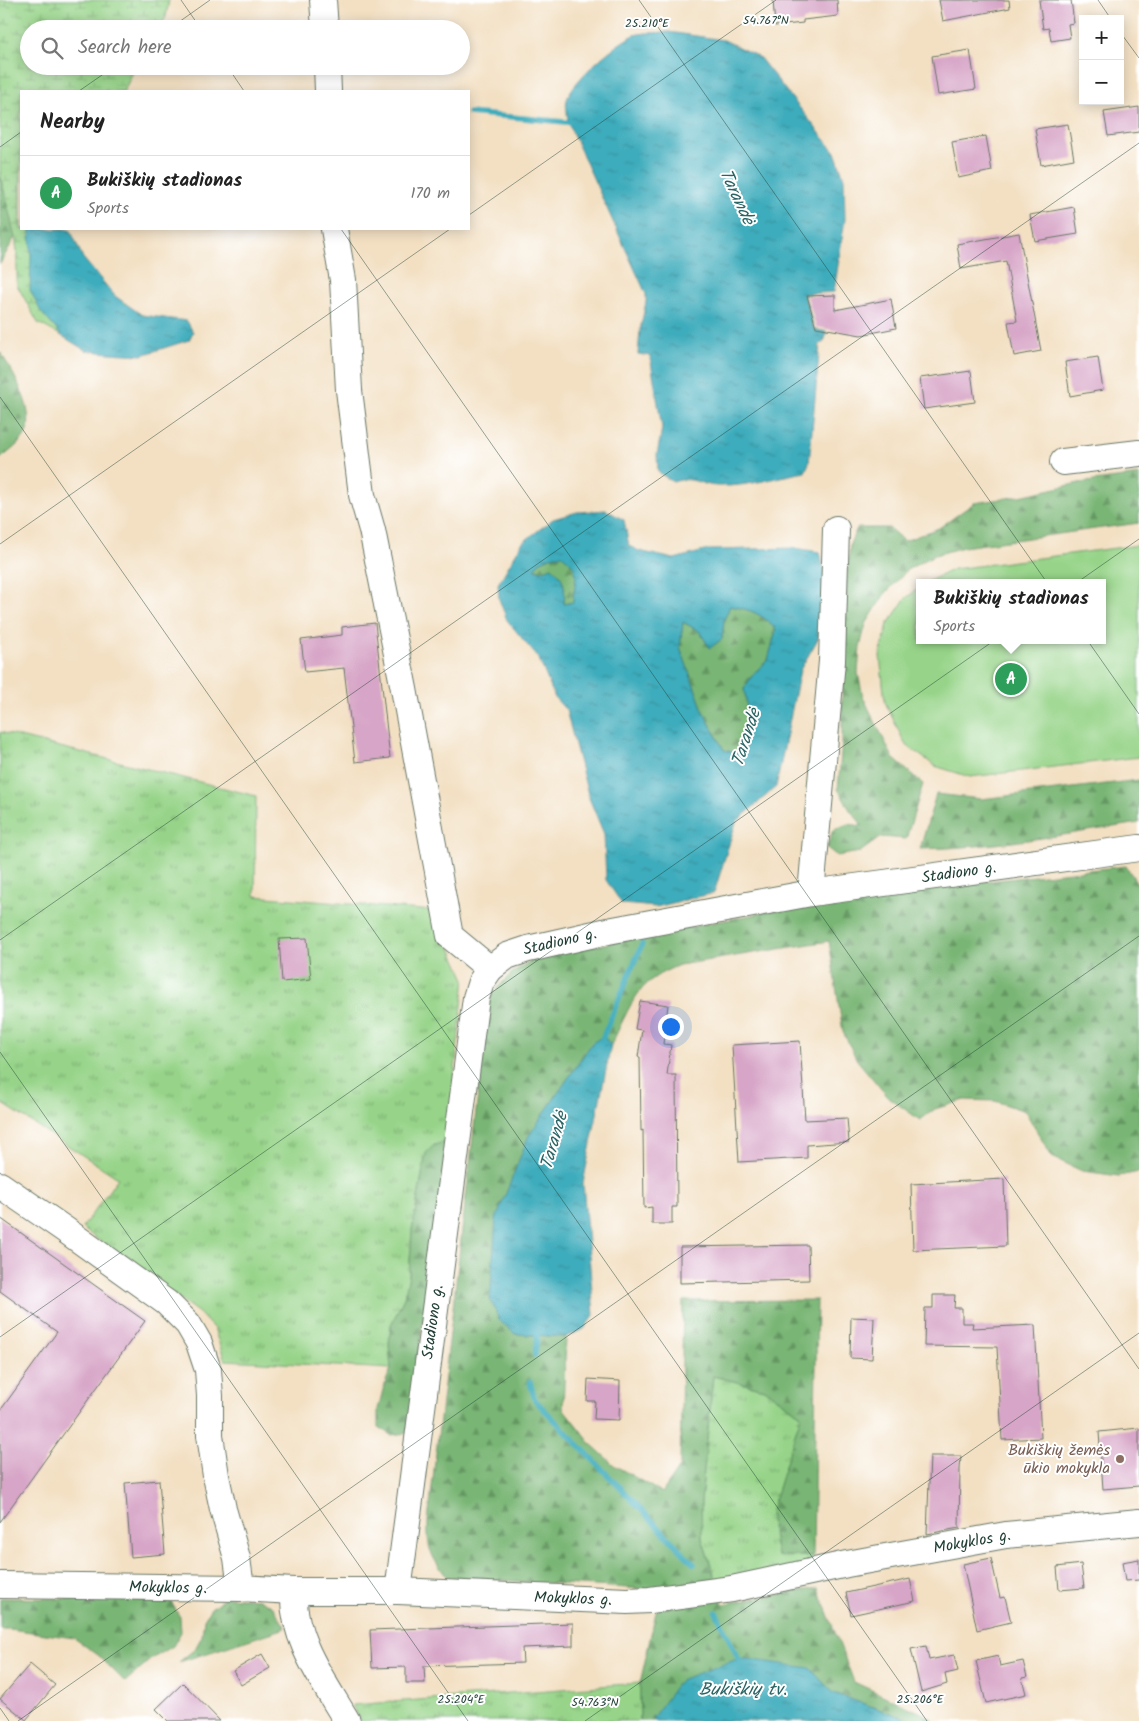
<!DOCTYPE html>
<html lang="en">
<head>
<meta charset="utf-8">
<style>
  :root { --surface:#fff; --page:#f6f6f6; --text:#222; --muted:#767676; --line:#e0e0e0; --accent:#111827 }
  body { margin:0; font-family:Kalam,sans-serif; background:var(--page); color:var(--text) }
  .controls { position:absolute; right:15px; top:15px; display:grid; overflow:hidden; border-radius:0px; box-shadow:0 2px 12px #0003 }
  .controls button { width:45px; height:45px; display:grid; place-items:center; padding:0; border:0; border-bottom:1px solid var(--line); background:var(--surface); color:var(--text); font:25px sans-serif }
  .you { position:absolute; left:670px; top:1026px; width:18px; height:18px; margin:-12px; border:4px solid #fff; border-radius:50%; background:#1a73e8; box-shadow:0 0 0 8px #1a73e833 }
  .badge { display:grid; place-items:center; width:32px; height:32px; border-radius:50%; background:var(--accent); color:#fff; font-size:16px; font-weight:700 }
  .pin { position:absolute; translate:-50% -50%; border:2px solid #fff; box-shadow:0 1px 5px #0006 }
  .popup { position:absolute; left:916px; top:579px; width:190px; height:65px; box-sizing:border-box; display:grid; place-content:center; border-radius:0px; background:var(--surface); filter:drop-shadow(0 1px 4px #0005); font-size:16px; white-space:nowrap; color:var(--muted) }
  .popup b { font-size:19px; color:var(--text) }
  .popup::after { content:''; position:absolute; left:50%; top:100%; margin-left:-10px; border:10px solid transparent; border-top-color:var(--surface) }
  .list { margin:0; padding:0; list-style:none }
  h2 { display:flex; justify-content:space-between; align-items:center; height:65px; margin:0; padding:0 20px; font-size:21px }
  h2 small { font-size:16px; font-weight:400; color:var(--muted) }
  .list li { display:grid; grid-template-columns:32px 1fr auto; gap:15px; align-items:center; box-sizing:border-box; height:75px; padding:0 20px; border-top:1px solid var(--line) }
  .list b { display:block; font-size:19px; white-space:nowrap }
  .list p { margin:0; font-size:16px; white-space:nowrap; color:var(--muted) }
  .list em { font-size:16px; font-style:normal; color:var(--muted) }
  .icon { flex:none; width:28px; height:28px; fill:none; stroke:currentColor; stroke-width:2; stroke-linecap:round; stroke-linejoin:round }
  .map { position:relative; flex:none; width:1139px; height:1721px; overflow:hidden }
  .search { position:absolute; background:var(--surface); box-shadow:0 2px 12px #0003; left:20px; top:20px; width:450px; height:55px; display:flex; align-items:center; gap:12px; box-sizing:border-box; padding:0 18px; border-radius:28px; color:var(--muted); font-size:19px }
  .panel { position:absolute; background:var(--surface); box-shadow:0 2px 12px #0003; left:20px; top:90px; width:450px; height:140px; border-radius:0px }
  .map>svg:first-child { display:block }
  .grass { fill:url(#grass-tufts); stroke:#5b885e }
  .forest { fill:url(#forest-firs); stroke:#4c7a54 }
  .wetland { fill:url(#wetland-marsh); stroke:#5b885e }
  .pitch { fill:#97d489; stroke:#5b885e }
  .water { fill:url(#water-ripples); stroke:#2e7478; fill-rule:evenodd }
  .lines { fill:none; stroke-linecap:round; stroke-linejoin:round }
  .stream { stroke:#3eacbc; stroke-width:5.5 }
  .building { fill:#d7a5c7 }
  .minor-casing { stroke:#697666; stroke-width:28 }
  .minor { stroke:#fff; stroke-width:26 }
  .ticks { fill:none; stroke:#1f3d34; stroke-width:1; stroke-opacity:0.45 }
  .education-dot { fill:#8d6e63; stroke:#fff; stroke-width:2 }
  .labels { text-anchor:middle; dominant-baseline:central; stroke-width:4; stroke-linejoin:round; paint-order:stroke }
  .street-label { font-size:16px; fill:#1f3d34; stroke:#fff }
  .education-label { font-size:16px; fill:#785e54; stroke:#fff; text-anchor:end }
  .water-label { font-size:18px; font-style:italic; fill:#2a6464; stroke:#fff }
  .ticks-label { font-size:12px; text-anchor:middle; fill:#1f3d34; stroke:#fff; stroke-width:4; stroke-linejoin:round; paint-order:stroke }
</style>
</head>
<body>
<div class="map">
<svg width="1139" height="1721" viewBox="0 0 1139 1721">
  <defs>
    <pattern id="grass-tufts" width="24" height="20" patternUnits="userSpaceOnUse" patternTransform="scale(1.25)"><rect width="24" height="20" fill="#97d489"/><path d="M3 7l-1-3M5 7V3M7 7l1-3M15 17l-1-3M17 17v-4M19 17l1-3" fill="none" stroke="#7bad71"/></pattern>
    <pattern id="forest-firs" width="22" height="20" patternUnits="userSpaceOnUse" patternTransform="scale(1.25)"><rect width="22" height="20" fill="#79b675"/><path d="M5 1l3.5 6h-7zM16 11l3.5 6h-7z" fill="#639561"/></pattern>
    <pattern id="wetland-marsh" width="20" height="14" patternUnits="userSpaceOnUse" patternTransform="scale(1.25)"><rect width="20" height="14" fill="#97d489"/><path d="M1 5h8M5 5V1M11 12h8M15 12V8" fill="none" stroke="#7bad71"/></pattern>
    <pattern id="water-ripples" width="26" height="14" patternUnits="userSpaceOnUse" patternTransform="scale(1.25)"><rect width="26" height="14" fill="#3eacbc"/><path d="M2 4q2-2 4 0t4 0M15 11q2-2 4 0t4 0" fill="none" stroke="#338d9a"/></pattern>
  </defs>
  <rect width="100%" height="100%" fill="#fff"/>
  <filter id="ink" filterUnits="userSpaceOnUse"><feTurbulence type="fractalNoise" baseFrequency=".02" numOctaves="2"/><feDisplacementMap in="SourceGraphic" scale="10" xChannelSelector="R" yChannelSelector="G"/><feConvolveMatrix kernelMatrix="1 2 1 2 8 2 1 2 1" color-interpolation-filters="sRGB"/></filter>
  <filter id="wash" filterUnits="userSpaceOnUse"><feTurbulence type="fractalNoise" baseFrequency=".0096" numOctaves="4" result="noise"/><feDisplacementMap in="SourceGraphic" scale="20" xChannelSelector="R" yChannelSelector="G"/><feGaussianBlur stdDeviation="1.12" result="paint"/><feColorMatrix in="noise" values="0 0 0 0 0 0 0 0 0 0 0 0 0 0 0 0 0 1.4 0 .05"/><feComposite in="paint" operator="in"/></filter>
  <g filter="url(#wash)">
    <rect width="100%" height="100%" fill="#f3e0c3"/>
    <g class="grass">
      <polygon points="0,732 256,796 255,896 434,911 465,979 447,1142 426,1153 412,1230 409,1276 404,1298 391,1325 389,1344 391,1369 225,1360 214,1329 199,1313 82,1228 118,1178 0,1102 0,906 1,904 0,903"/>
      <polygon points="713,1376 765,1389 801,1415 770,1514 777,1556 813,1556 814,1565 717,1583 702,1538 701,1502"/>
      <polygon points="640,1683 640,1721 361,1721 352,1705"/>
    </g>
    <g class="forest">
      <polygon points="0,173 15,237 0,264"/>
      <path d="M0 352C12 370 35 409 27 431 22 443 10 451 0 459Z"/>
      <polygon points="1139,475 1139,523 963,547 932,556 907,570 884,595 866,624 860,647 858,673 863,697 893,758 923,784 906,839 881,837 860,852 837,856 827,848 833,830 848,824 863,826 850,810 838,789 842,742 842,667 847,579 850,544 857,528 889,528 904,541 939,528 974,503 1020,496 1079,483"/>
      <path d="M555 555H562C583 570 574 580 573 602L564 604C565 587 566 579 552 568L541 571 535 568 539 562Z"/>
      <path d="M730 606C751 610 762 613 776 630L768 660 754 673 744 689C749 711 748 733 740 754L724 750 704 713 680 647 683 622 699 631 710 648 722 639 724 620Z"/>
      <path d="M1139 780V823C1067 834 993 848 920 849L936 794 981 799Z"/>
      <path d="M1126 866 1139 886V1172L1119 1176 1082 1171 1052 1157 1025 1111 995 1101 964 1100 935 1109 920 1120 888 1097 857 1060 843 1032 829 941 679 965C668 970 658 974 649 982 631 997 622 1024 611 1045L603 1036 515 1334 566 1337 563 1408 592 1445 614 1465 662 1493 680 1466 683 1301 817 1300 813 1556H777L770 1514 801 1415 765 1389 713 1376 701 1502 702 1538 723 1604 818 1588 854 1682 930 1717 933 1721H907L904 1718 833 1693 810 1668 653 1717V1721H640V1683L661 1590 447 1577C430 1555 427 1549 428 1521L489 1000C506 975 516 968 543 956L843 897Z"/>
      <polygon points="447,1142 408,1433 391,1435 378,1427 378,1409 384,1386 391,1369 389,1344 391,1325 404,1298 409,1276 412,1230 426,1153 434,1145"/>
      <polygon points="226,1597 259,1599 273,1607 286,1628 179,1662 195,1649 202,1636 204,1619 211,1608"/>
      <polygon points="0,1598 170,1600 180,1617 181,1632 173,1646 150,1660 125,1682 98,1655 74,1638 10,1629 0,1629"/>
    </g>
    <polygon class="wetland" points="0,0 169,0 166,17 159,29 29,29 29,66 136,66 124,91 21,91 21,229 30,229 31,255 41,312 62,336 38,323 17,285 17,251 15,237 0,173"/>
    <polygon class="pitch" points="1139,545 1139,757 970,777 935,766 905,744 885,702 880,656 888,624 905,599 920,587 920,640 1102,640 1102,583 925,583 954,569"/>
    <g class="water">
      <path d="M669 32 724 40 759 57 835 152 844 178 845 219 834 292 804 294 814 329 827 332 824 342 820 344 809 463 805 472C777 477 747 487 719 486 700 486 694 475 673 482L658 472 657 455 662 428 650 356 638 354 640 330 646 302V294L568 123C568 116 565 105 567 99 572 81 620 38 638 34 648 32 659 33 669 32Z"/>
      <polygon points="30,229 70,229 83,258 115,296 142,315 187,321 193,332 189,340 142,355 108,353 85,350 62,336 41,312 30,290 31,255"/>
      <path d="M606 510 624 520 629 546 639 551 674 559 708 550 795 548 820 552 828 588 823 630 800 670 776 787 736 822 714 893 656 907 622 904 606 880 604 834 589 798 566 710 555 698 539 659 507 620 499 599 498 584 522 543 553 519 577 512ZM555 555H562C583 570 574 580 573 602L564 604C565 587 565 578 552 567L541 571 535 569 539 562ZM730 606C751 610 762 613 776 630L768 660 754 673 744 689C749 711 749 733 740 754L724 750 704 713 680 647 683 622 699 631 710 648 722 639 724 620Z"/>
      <polygon points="603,1036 611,1045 583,1183 594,1315 584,1329 566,1337 515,1334 500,1321 490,1299 496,1219 528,1137 592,1043"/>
      <polygon points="740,1658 810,1668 833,1693 904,1718 907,1721 653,1721 653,1717 680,1680"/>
    </g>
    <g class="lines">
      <g class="stream">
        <polyline points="469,113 576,123"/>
        <polyline points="600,1044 642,944"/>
        <polyline points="535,1355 538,1328"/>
        <polyline points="530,1382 535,1400 694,1564"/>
        <polyline points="716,1612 741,1664"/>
      </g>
    </g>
    <g id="blocks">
      <g class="building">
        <polygon points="773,0 837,0 838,16 803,20 803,23 775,26"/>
        <polygon points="939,0 1009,0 1010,8 943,21"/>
        <polygon points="1039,0 1071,0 1074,23 1068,24 1070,38 1051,41 1049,28 1043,29"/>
        <polygon points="970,50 976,89 938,95 932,56"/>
        <polygon points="1139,107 1139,132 1108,136 1104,112"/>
        <polygon points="1068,124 1074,159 1041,165 1035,129"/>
        <polygon points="986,136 992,171 958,178 952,142"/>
        <polygon points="1074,207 1078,234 1035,241 1030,215"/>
        <polygon points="1019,233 1041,351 1014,356 1008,322 1017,321 1006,261 961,269 957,244"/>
        <polygon points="835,295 835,310 891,299 896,328 861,335 816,327 807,296"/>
        <polygon points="1098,357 1103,390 1070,396 1065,362"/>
        <polygon points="971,371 975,402 924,409 920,378"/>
        <polygon points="375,623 390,758 355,762 344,668 305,672 301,640 342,635 342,627"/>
        <polygon points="307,938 311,979 282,982 279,939"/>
        <polygon points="640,1001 668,1005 663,1044 671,1045 667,1075 676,1075 677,1207 672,1207 672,1224 652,1224 652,1207 644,1208 643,1130 641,1131 640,1057 638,1057 642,1030 635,1029"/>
        <polygon points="800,1041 805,1120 847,1118 849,1142 807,1145 807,1158 739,1162 732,1045"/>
        <polygon points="1004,1179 1006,1246 913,1250 911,1184"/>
        <polygon points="0,1218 145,1321 0,1522 0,1411 57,1332 0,1291"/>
        <polygon points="808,1245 809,1280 680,1283 680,1247"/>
        <polygon points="933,1295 955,1295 954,1308 962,1308 962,1323 973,1323 972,1328 1035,1325 1041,1438 1002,1440 997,1347 924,1346 925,1308 933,1308"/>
        <polygon points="851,1317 874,1318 872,1359 850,1358"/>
        <polygon points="588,1379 620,1381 619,1420 594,1419 595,1401 587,1401"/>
        <polygon points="1139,1428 1139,1486 1103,1489 1099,1432"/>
        <polygon points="930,1456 961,1456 960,1469 959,1528 927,1534"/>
        <polygon points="159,1480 165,1554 131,1557 125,1483"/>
        <polygon points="991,1558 1000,1598 1005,1597 1011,1622 977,1630 963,1564"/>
        <polygon points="1139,1559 1139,1580 1125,1581 1122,1562"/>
        <polygon points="1081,1564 1084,1588 1059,1590 1057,1567"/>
        <polygon points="910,1579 915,1601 851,1615 846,1593"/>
        <polygon points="573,1623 573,1646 522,1648 523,1663 424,1666 425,1683 406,1683 406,1667 372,1668 370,1630"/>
        <polygon points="926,1646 929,1660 954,1655 958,1671 945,1674 947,1684 921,1692 911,1649"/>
        <polygon points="262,1654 270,1668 241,1685 233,1671"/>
        <polygon points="998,1656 1000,1666 1023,1661 1027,1677 1022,1678 1026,1694 986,1703 976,1661"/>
        <polygon points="30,1664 55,1685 26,1720 0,1699"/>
        <polygon points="183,1683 220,1721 168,1721 156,1709"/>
      </g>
    </g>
  </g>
  <g filter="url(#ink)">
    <use href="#blocks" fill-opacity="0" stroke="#697666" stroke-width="1"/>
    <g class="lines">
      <g class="minor-casing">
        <g id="minor">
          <polyline points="323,0 325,29"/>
          <polyline points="327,66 328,91"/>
          <polyline points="334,229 343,280 349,390 362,495 372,530 404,689 450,936 490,969"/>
          <polyline points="1063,462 1139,453"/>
          <polyline points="811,893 832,661 836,529"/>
          <polyline points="0,1185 64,1229 167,1303 188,1324 199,1343 208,1370 210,1396 210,1435 216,1476 223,1509 237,1558 241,1588"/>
          <polyline points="0,1585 241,1588 294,1591 398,1591 627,1601 650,1600 732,1589 847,1564 1006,1535 1139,1522"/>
          <path d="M294 1591C291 1638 324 1682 347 1721"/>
          <polyline points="398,1591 476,998 481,982 490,969 507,956 528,949 608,931 811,893 1139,848"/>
        </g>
      </g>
      <use href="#minor" class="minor"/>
    </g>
  </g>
  <path class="ticks" d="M181 0 201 29M639 0 1139 714M1098 0 1111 19M169 29 210 0M1120 32 1139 58M227 66 244 91M79 91 115 66M0 147 21 132M469 215 776 0M341 229 1139 1369M0 397 927 1721M0 544 450 229M0 940 1139 143M0 1052 468 1721M0 1337 1139 539M0 1708 9 1721M18 1721 1139 936M585 1721 1139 1333"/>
  <circle class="education-dot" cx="1120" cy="1459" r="5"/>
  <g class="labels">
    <g class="street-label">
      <text transform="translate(959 873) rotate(-8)">Stadiono g.</text>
      <text transform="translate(560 942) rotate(-13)">Stadiono g.</text>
      <text transform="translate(433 1322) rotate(-82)">Stadiono g.</text>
      <text transform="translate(972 1542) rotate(-10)">Mokyklos g.</text>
      <text transform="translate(168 1588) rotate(1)">Mokyklos g.</text>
      <text transform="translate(573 1599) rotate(2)">Mokyklos g.</text>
    </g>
    <g class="education-label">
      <text x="1110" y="1450">Bukiškių žemės<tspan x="1110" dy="18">ūkio mokykla</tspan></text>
    </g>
    <g class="water-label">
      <text transform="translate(736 197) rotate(65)">Tarandė</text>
      <text transform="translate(747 738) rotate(-72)">Tarandė</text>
      <text transform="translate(555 1141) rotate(-74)">Tarandė</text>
      <text x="743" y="1690">Bukiškių tv.</text>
    </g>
  </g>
  <g class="ticks-label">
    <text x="766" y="24">54.767°N</text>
    <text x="647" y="27">25.210°E</text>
    <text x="461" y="1703">25.204°E</text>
    <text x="920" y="1703">25.206°E</text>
    <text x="595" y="1706">54.763°N</text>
  </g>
</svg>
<div class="controls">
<button>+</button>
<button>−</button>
</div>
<div class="you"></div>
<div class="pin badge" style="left:1011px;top:679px;background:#2e9e5b">A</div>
<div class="popup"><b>Bukiškių stadionas</b>Sports</div>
<div class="search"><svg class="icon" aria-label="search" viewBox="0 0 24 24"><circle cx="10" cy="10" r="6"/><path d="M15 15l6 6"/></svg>Search here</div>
<section class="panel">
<h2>Nearby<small></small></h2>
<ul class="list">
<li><span class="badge" style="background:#2e9e5b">A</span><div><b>Bukiškių stadionas</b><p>Sports</p></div><em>170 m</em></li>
</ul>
</section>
</div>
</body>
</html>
